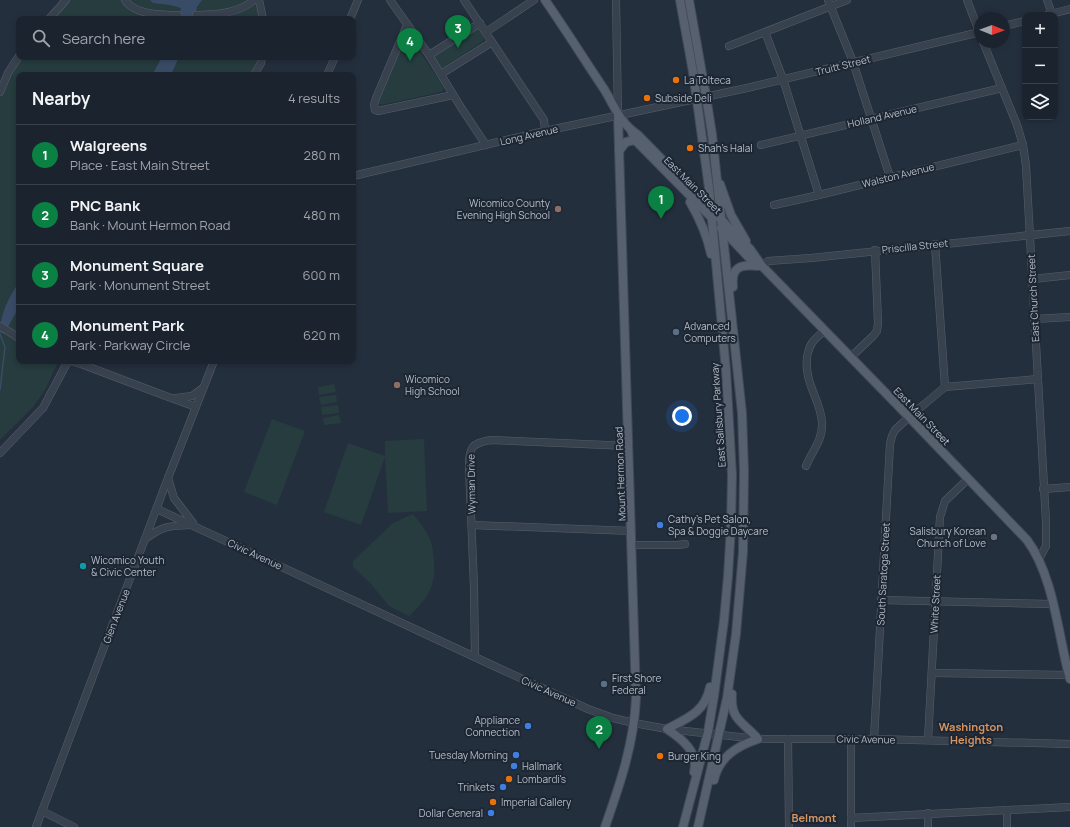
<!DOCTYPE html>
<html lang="en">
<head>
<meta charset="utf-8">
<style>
  :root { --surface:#1b232e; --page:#242b36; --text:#f1f3f6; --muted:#a0a4aa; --line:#39404a; --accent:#0b8043 }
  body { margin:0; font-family:Manrope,sans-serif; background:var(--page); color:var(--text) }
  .controls { position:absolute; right:12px; top:12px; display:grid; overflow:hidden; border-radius:8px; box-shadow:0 2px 6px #0003 }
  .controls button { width:36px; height:36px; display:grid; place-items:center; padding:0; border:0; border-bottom:1px solid var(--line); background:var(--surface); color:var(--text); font:20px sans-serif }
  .compass { position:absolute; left:974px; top:12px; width:36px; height:36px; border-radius:50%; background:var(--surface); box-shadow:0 2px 6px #0003; rotate:91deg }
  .you { position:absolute; left:682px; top:416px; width:14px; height:14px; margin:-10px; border:3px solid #fff; border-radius:50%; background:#1a73e8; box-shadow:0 0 0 6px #1a73e833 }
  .badge { display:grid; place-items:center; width:26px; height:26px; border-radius:50%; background:var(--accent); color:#fff; font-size:13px; font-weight:700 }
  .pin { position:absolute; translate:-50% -33px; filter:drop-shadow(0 1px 2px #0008) }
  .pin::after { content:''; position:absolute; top:21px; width:14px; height:12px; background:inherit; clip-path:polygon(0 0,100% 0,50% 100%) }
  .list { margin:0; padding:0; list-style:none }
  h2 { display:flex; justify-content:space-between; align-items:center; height:52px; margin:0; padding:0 16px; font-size:17px }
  h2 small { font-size:13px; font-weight:400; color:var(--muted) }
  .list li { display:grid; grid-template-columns:26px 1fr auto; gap:12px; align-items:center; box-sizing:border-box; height:60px; padding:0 16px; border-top:1px solid var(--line) }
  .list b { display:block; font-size:15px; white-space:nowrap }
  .list p { margin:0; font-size:13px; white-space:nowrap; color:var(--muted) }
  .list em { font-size:13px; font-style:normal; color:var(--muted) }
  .icon { flex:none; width:22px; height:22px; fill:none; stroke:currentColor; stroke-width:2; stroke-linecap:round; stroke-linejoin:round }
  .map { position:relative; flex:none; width:1070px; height:827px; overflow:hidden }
  .search { position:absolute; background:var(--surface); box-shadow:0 2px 6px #0003; left:16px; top:16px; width:340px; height:44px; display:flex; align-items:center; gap:10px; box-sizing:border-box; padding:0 14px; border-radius:8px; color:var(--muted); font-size:15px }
  .panel { position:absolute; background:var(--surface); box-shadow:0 2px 6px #0003; left:16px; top:72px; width:340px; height:292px; border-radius:8px }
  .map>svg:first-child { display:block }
  .green { fill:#263c3f }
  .water { fill:#394c67 }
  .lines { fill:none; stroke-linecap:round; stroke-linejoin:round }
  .stream { stroke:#394c67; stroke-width:1.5 }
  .minor-casing { stroke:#565f6c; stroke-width:8 }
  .major-casing { stroke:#414a57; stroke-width:10 }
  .minor { stroke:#38414e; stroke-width:7 }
  .major { stroke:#56606e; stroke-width:8 }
  .food-dot { fill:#e8710a; stroke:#1d2633; stroke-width:1.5 }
  .education-dot { fill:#8d6e63; stroke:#1d2633; stroke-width:1.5 }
  .service-dot { fill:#5c6f8a; stroke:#1d2633; stroke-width:1.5 }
  .shop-dot { fill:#3f7fe0; stroke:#1d2633; stroke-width:1.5 }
  .worship-dot { fill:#6b7280; stroke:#1d2633; stroke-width:1.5 }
  .culture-dot { fill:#0f9aa8; stroke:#1d2633; stroke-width:1.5 }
  .labels { text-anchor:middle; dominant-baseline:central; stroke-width:4; stroke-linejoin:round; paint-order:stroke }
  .street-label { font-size:10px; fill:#b4bcc9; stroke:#1d2633 }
  .poi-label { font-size:10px; fill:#b4bcc9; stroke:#1d2633; text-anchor:start }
  .neighbourhood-label { font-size:11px; font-weight:bold; fill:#d59563; stroke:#1d2633 }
</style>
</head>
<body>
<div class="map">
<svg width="1070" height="827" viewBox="0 0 1070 827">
  <rect width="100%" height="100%" fill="#242f3e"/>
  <g class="green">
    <polygon points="70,0 254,0 260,19 52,19"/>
    <polygon points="478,28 484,38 483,41 441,69 433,57"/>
    <polygon points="405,35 409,36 443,86 444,90 441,92 381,105 378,102"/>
    <polygon points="21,57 259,57 251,75 19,75 19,361 56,361 57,364 45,390 33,407 0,440 0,98 4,85"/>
    <polygon points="334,384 336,392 319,395 318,387"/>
    <polygon points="336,395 337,402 321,405 319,397"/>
    <polygon points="338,405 339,413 322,415 321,407"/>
    <polygon points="339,415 341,423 324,425 323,418"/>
    <polygon points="272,419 305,431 277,505 244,492"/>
    <polygon points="424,439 427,511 388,513 385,457 361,525 324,512 348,443 385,456 385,441"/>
    <path d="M413 514C419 521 425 529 429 537 433 545 433 553 434 561 434 567 435 574 433 580 431 594 419 607 409 616L389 606 370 583 353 567V561L393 523Z"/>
  </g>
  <g class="water">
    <polygon points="150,0 202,0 197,7 194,19 179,19 181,8 170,5 153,3"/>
    <polygon points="162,57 179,57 171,75 152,75"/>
    <path d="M19 282V307L4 334 0 332C0 314 9 297 19 282Z"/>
  </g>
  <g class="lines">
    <polyline class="stream" points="0,334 5,347 0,390"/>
    <g class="minor-casing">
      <g id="minor">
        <path d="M125 0C134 15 163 15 178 15"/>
        <polyline points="259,0 263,19"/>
        <polyline points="390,0 429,55 462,109 486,145"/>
        <polyline points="464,0 544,120 545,131"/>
        <polyline points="616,0 618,116"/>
        <polyline points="828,0 853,62 890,177"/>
        <polyline points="967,0 980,34"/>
        <polyline points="1047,0 1052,14"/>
        <path d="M196 15C214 15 240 13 254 0"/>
        <polyline points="1047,15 1070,9"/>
        <polyline points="49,19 66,0"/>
        <polyline points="350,19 358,0"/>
        <polyline points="407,25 376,98 374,105 375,110 378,111 453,95"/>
        <polyline points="1004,26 1025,21"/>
        <polyline points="486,32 534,0"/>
        <polyline points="765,32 783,79 819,195"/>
        <polyline points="983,42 1017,125 1023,145 1026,166 1046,522 1046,546 1039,559"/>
        <polyline points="729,46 847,0"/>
        <polyline points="429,55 480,23"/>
        <polyline points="441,74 492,42"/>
        <polyline points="254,75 261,63 262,57"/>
        <polyline points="327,75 335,57"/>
        <polyline points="0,92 8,73 19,56"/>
        <polyline points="761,145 1002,88"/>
        <polyline points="353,176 545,131 747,88 980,32"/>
        <polyline points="774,205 819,195 1023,145"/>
        <polyline points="935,244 945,387"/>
        <polyline points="762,266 768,261 811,258 1070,231"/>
        <polyline points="1033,279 1070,275"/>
        <polyline points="1034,319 1070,317"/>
        <polyline points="0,326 19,338"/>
        <polyline points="851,357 873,336 877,331 878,323 875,250"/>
        <polyline points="70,361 81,364 163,395 196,407"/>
        <polyline points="176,398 192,396 203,388"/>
        <polyline points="0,453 43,408 68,361"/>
        <path d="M806 466C812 451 823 440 822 423 821 399 804 385 807 357 808 353 809 347 812 343 815 338 821 334 825 330"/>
        <polyline points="168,478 174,498 193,523"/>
        <polyline points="1043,489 1070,487"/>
        <polyline points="157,509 494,666 588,709 613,718 634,723 667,729 758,739 874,739 1070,744"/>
        <polyline points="472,525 632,531"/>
        <path d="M145 539C164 525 169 526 191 525"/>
        <polyline points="632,545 678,545 685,544"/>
        <polyline points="881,600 1052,604"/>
        <path d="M475 657 474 587 469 466C469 447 472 443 491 440L629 446"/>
        <polyline points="932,673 1069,675"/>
        <polyline points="788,739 789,827"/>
        <polyline points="851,739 851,827"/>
        <polyline points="874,739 890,444 892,436 895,430 909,417 945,387 1038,379"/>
        <polyline points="928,740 940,517 945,501 968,479"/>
        <polyline points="1007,810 1007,827"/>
        <polyline points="42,811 74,827"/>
        <polyline points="928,813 928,827"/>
        <polyline points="851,818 1070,807"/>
        <polyline points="36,827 168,478 214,361"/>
      </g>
    </g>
    <g class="major-casing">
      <g id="major">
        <path d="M545 0C565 29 584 59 604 89 615 107 620 123 638 135L750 249 762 266 909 417 1027 540C1054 576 1058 636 1070 679"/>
        <polyline points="680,0 693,72 709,188 726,370 732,475 731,526 728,576 724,620 714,696 708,732 683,827"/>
        <polyline points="689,0 706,96 712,134 742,413 744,471 743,552 736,634 727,698 698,827"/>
        <polyline points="631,130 635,140 713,219"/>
        <polyline points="619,151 626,142 635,140"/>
        <polyline points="720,184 731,215 746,241"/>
        <path d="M690 202C700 219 707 235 711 254"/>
        <polyline points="721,228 754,263 758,264"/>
        <path d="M733 287C731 267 740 264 758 266"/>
        <path d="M694 772C699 752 682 739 667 729 688 718 705 712 710 687"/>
        <path d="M714 780C719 757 737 746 758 739 744 722 730 721 732 694"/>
        <path d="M605 827C620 784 634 744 636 698L618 116"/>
      </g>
    </g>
    <use href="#minor" class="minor"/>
    <use href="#major" class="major"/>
  </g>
  <g class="food-dot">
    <circle cx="676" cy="80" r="4"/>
    <circle cx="647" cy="98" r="4"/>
    <circle cx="690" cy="148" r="4"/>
    <circle cx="660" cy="756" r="4"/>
    <circle cx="509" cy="779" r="4"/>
    <circle cx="493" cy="802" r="4"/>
  </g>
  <g class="education-dot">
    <circle cx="558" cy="209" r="4"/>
    <circle cx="397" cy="385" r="4"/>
  </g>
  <g class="service-dot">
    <circle cx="676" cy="332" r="4"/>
    <circle cx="604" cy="684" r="4"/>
  </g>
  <g class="shop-dot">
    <circle cx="660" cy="525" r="4"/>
    <circle cx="528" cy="726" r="4"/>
    <circle cx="516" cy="755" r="4"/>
    <circle cx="514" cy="766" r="4"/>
    <circle cx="503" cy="787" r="4"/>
    <circle cx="491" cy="813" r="4"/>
  </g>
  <circle class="worship-dot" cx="994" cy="537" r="4"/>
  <circle class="culture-dot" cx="83" cy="566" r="4"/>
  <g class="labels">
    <g class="street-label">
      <text transform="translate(843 65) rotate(-14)">Truitt Street</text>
      <text transform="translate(882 116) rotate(-13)">Holland Avenue</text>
      <text transform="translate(529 135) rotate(-13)">Long Avenue</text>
      <text transform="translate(898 175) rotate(-14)">Walston Avenue</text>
      <text transform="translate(693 185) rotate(45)">East Main Street</text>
      <text transform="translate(915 246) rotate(-6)">Priscilla Street</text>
      <text transform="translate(1033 298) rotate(-93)">East Church Street</text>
      <text transform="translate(718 415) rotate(-94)">East Salisbury Parkway</text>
      <text transform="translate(922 416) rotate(46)">East Main Street</text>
      <text transform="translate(620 474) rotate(-92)">Mount Hermon Road</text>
      <text transform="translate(471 484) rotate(-91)">Wyman Drive</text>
      <text transform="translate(255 554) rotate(25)">Civic Avenue</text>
      <text transform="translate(883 574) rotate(-87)">South Saratoga Street</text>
      <text transform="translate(935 604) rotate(-87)">White Street</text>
      <text transform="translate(116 616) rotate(-69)">Glen Avenue</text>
      <text transform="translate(549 691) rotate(24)">Civic Avenue</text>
      <text transform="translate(866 739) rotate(1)">Civic Avenue</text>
    </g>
    <g class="poi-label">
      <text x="684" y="80">La Tolteca</text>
      <text x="655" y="98">Subside Deli</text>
      <text x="698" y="148">Shah’s Halal</text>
      <text x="550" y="203" text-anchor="end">Wicomico County<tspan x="550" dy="12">Evening High School</tspan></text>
      <text x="684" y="326">Advanced<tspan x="684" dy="12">Computers</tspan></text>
      <text x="405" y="379">Wicomico<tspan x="405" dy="12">High School</tspan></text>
      <text x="668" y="519">Cathy's Pet Salon,<tspan x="668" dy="12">Spa &amp; Doggie Daycare</tspan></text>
      <text x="986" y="531" text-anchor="end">Salisbury Korean<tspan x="986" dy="12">Church of Love</tspan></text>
      <text x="91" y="560">Wicomico Youth<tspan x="91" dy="12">&amp; Civic Center</tspan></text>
      <text x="612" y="678">First Shore<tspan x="612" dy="12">Federal</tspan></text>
      <text x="520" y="720" text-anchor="end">Appliance<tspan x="520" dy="12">Connection</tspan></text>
      <text x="508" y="755" text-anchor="end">Tuesday Morning</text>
      <text x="668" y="756">Burger King</text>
      <text x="522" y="766">Hallmark</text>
      <text x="517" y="779">Lombardi's</text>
      <text x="495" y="787" text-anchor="end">Trinkets</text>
      <text x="501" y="802">Imperial Gallery</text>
      <text x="483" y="813" text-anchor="end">Dollar General</text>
    </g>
    <g class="neighbourhood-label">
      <text x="971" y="726">Washington<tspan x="971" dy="13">Heights</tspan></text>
      <text x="814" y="817">Belmont</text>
    </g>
  </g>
</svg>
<div class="controls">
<button>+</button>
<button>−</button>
<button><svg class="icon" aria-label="layers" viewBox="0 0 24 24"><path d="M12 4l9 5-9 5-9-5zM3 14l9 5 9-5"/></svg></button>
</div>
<svg class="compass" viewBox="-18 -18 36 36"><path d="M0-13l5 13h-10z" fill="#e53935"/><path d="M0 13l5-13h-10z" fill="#a0a4aa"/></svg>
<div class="you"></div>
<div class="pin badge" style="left:661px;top:219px">1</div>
<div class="pin badge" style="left:599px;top:749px">2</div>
<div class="pin badge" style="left:458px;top:48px">3</div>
<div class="pin badge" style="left:410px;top:61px">4</div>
<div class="search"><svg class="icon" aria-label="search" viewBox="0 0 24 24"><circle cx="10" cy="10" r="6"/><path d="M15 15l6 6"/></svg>Search here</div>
<section class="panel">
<h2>Nearby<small>4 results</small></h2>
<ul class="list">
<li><span class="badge">1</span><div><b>Walgreens</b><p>Place · East Main Street</p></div><em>280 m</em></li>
<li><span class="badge">2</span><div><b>PNC Bank</b><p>Bank · Mount Hermon Road</p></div><em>480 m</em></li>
<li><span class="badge">3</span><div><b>Monument Square</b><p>Park · Monument Street</p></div><em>600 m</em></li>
<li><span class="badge">4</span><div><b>Monument Park</b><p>Park · Parkway Circle</p></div><em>620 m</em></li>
</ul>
</section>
</div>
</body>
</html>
